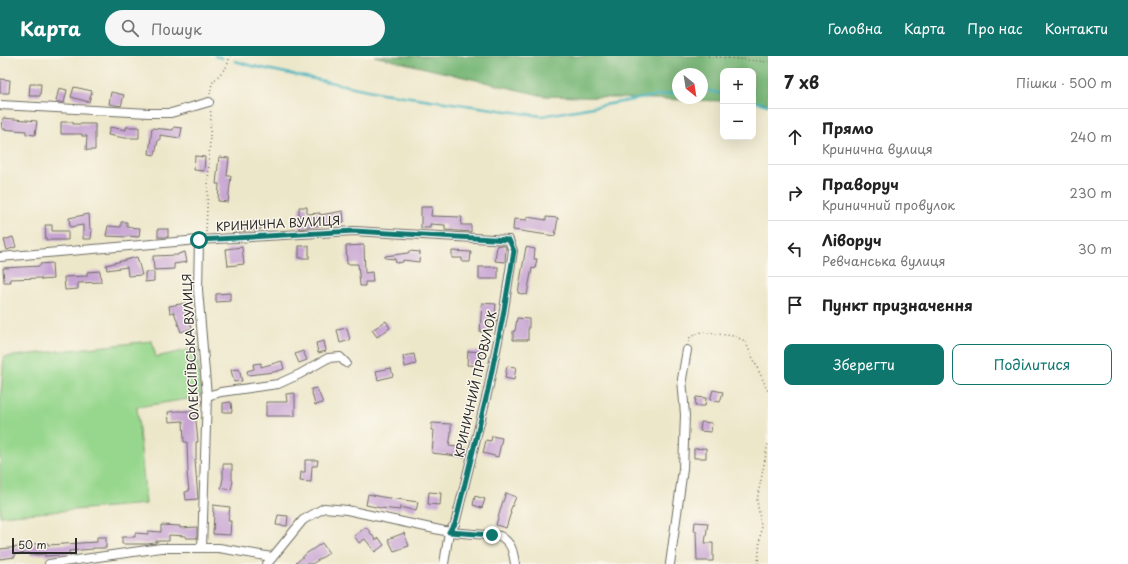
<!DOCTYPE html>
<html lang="uk">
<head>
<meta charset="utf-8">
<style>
  :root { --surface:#fff; --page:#f6f6f6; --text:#222; --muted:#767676; --line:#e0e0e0; --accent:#0f766e }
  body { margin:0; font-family:"Playpen Sans",sans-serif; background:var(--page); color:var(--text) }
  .controls { position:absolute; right:12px; top:12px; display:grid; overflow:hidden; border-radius:8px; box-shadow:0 4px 16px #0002 }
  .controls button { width:36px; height:36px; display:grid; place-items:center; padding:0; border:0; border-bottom:1px solid var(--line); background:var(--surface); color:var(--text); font:20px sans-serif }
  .compass { position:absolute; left:672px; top:12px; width:36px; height:36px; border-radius:50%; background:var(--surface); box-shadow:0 4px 16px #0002; rotate:150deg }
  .scale { position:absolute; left:12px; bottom:10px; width:65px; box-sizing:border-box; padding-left:4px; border:2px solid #2b2b2b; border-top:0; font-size:11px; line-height:14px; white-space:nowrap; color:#2b2b2b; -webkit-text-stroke:3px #fbf7ec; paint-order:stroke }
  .stop { position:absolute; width:12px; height:12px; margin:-9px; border:3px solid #0f766e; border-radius:50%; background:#fff }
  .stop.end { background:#0f766e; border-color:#fff; box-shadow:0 1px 4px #0008 }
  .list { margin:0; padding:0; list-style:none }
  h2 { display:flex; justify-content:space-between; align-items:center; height:52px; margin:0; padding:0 16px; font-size:17px }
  h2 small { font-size:13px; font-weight:400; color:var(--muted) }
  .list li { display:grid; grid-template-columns:26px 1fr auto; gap:12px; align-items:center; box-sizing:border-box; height:56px; padding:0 16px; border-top:1px solid var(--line) }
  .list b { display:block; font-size:15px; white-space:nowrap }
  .list p { margin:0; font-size:13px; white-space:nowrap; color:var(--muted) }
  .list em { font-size:13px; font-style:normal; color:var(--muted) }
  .actions { display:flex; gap:8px; padding:12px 16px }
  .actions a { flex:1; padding:9px 0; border:1px solid var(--accent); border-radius:8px; text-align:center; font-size:14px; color:var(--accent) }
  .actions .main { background:var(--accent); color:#fff }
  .icon { flex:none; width:22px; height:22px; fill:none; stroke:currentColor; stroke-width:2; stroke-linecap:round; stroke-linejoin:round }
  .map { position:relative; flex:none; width:768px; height:508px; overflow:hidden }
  header { display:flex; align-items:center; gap:24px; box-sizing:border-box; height:56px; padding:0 20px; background:var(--accent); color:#fff }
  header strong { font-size:19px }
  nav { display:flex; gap:22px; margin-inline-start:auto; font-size:14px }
  .search { width:280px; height:36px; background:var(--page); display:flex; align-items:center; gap:10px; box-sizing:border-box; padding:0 14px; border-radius:22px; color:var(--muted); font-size:15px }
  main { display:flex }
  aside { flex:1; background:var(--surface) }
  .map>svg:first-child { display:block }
  .green { fill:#97d78d; stroke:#61815c }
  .forest { fill:#79b878; stroke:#527252; fill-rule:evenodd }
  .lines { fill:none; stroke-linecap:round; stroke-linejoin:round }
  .stream { stroke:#42b2bc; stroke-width:2.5 }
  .building { fill:#c7a4d3 }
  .minor-casing { stroke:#6f6d63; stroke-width:10 }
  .path { stroke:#6f6d63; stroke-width:1.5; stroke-dasharray:1 3; stroke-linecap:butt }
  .minor { stroke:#fff; stroke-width:8 }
  .route { stroke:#0f766e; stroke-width:5 }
  .labels { text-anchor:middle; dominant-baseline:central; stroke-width:3; stroke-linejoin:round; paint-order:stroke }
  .street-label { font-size:12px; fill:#2b2b2b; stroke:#fbf7ec }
</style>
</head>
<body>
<header>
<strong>Карта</strong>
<div class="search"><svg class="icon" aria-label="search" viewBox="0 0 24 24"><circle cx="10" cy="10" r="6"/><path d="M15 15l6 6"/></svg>Пошук</div>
<nav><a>Головна</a><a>Карта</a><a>Про нас</a><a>Контакти</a></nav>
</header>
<main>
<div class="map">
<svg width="768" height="508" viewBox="0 0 768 508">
  <rect width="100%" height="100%" fill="#fbf7ec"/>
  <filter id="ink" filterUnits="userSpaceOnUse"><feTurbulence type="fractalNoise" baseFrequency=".025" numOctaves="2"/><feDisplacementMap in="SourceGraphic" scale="8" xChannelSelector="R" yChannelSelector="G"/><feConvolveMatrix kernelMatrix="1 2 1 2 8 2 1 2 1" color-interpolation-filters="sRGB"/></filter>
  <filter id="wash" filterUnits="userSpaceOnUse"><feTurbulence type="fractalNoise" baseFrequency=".012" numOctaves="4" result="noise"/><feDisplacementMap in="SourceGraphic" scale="16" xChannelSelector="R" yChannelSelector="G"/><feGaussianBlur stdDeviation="0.9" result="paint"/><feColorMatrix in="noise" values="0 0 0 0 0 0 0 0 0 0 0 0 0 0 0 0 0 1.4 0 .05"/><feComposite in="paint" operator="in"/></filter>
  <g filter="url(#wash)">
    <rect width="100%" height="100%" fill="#ede7ca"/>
    <polygon class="green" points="152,285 156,301 197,292 201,341 137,351 146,448 0,460 0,347 4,301"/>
    <path class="forest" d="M374 0H768V47L753 46V15H723V45L544 40ZM678 18H702V42H678Z"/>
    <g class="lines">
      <g class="stream">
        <polyline points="215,0 222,2"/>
        <polyline points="235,5 252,10 382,37 542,60 678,36"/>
        <polyline points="702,33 723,38"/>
        <polyline points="753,45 768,49"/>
      </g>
    </g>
    <g id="blocks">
      <g class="building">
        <polygon points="0,23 10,24 9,37 0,37"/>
        <polygon points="30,28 41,28 40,40 29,40"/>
        <polygon points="74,31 92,35 89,46 71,41"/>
        <polygon points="59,32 67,34 64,47 56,45"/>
        <polygon points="111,36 124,39 121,50 109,48"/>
        <polygon points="3,62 37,65 35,79 26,78 26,75 2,73"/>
        <polygon points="61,66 73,66 73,68 95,68 95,94 86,94 87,80 82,80 82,78 61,78"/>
        <polygon points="110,71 126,74 126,71 139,71 139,82 125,82 108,79"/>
        <polygon points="174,71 182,72 180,82 160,79 160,84 158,84 155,99 149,98 152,72 173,74"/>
        <polygon points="195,100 205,101 204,115 194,114"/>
        <polygon points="219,101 229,102 227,120 231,120 228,146 218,145 219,128 216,128"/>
        <polygon points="299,151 307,151 307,158 320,157 320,159 343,155 344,166 307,171 307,172 299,173"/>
        <polygon points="421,151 432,151 431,160 462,161 461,169 471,169 471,176 445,174 445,169 430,168 430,172 421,172"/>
        <polygon points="89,158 90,173 92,173 91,183 83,183 83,169 70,171 69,162"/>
        <polygon points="527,161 546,164 546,161 558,162 555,180 513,174 514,163 527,164"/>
        <polygon points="261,165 261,173 236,176 235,168"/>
        <polygon points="121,166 127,166 127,171 140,172 139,181 127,180 127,181 106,180 108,170 121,171"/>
        <polygon points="45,169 52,169 52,175 68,175 68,184 46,184"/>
        <rect x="158" y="173" width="10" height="8"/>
        <polygon points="13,181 16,191 7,194 4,184"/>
        <polygon points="364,189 365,217 372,216 373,226 365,226 365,230 360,230 358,208 347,208 346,190"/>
        <polygon points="497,189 505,190 506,192 505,206 495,205"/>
        <rect x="299" y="190" width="10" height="12"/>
        <polygon points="242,191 244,208 228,210 226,193"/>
        <polygon points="526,191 535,193 534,203 537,203 535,213 532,212 527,239 518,237"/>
        <polygon points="409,195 420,196 419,206 403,204 403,206 396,207 395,203 385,202 385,200 408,197"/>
        <polygon points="452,195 471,196 470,206 462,206 462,202 452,202"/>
        <polygon points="185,196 187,206 174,208 174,213 154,214 153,200 178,199 178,198"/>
        <polygon points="137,201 142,219 128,220 127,211 107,214 106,209"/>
        <polygon points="52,207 53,223 41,224 41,222 10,223 11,226 4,226 3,212 40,210 40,208"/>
        <rect x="479" y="211" width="19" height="12"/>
        <polygon points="100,215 101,226 78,227 78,233 65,234 64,221 87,220 87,216"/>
        <polygon points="145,216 154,216 154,225 145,226"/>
        <polygon points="230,237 230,245 216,246 216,238"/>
        <polygon points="186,247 188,253 186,254 192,272 181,276 174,256 170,257 169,250"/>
        <polygon points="482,247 496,248 495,261 489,260 488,276 480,276"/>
        <polygon points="517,262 529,263 529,273 528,273 528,284 513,284 513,275 515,275"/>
        <polygon points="386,265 390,272 377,281 372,274"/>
        <polygon points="347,272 350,284 340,287 337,274"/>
        <polygon points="324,285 326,295 318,297 316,287"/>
        <polygon points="303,295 307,304 299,307 295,298"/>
        <polygon points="468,295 481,296 480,310 467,309"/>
        <polygon points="414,298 416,308 405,311 403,300"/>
        <polygon points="282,305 284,313 274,316 248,319 247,315 254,313 253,308 261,307 261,311"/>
        <polygon points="507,310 516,311 514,324 505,322"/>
        <polygon points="391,312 393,320 378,324 376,315"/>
        <polygon points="239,313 242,325 234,326 231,314"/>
        <polygon points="317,332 323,347 315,349 311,333"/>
        <polygon points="713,334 723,336 720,346 710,344"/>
        <polygon points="295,337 295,360 266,360 266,346 287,346 286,338"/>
        <polygon points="696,341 706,342 705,350 695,350"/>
        <polygon points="231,346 232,356 223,356 223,347"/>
        <polygon points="178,355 195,355 198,386 196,386 196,404 195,404 198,443 186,444 185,436 189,435 187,417 188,416 187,386 184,386 183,365 169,366 168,356"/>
        <polygon points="701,366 712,367 711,376 700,375"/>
        <polygon points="432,367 451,368 451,378 449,390 466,392 465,401 432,397 434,374 431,374"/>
        <polygon points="492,380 502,382 498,401 483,397 486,384 491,385"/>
        <polygon points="706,392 706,402 694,402 694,393"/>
        <polygon points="305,404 318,404 317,410 312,410 311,426 300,425 301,416 305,416"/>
        <polygon points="223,408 232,408 232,424 233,425 231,434 221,432 223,422"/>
        <polygon points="429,436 441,437 440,449 428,448"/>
        <polygon points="506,437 516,441 510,455 511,456 506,472 496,469 502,448"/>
        <polygon points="368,438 382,441 418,446 416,455 400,451 400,454 381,452 366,449"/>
        <polygon points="475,440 485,443 482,452 473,449"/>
        <polygon points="213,449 230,451 228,465 231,465 230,479 213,478 214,457 213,456"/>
        <polygon points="278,459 288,460 287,470 276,469"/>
        <polygon points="695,466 708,467 705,487 713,487 713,505 697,505 696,475 694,475"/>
        <polygon points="161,469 180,470 180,472 197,471 197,482 186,482 186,480 169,479 169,485 156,485 156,487 147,488 122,488 122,481 135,481 135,477 148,478 148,475 161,476"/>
        <polygon points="366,471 376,484 379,482 384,489 375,496 365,483 359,487 354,480"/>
        <polygon points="404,477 409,490 394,495 388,483"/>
        <polygon points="97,481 106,481 106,492 93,492 93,493 69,495 69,498 45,500 45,498 30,499 30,497 15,498 15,501 0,503 0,493 19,491 19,489 48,487 48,489 97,486"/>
        <polygon points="322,487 329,497 312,508 295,508 307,497"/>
      </g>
    </g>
  </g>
  <g filter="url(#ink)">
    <use href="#blocks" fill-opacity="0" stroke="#6f6d63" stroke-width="1"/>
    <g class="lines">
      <g class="minor-casing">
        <g id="minor">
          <polyline points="0,49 149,57 171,57 209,46"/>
          <polyline points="199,184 198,234 207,340 202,492"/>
          <polyline points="0,201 199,184 354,175 509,184 513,195 503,260 488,334 455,468 449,476 444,508"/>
          <polyline points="207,340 221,336 278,328 300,318 328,302 340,301 346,307"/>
          <polyline points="49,508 161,492 219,492 272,501"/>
          <path d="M267 508 303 464 324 452 347 454 449 476 500 480C512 487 513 495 515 508"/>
          <polyline points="670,508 683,413 685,359 682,323 687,294"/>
        </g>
      </g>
      <g class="path">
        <polyline points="708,0 768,6"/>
        <polyline points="210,38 212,27 227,10 230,0"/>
        <polyline points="206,176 211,57 210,54"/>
        <polyline points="689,286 690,281 701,276 734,280 745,285 768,335"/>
        <polyline points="758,508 761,470 757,444 768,388"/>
      </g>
      <use href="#minor" class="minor"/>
    </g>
  </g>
  <g class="lines" filter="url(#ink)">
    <polyline class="route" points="199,184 354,175 509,184 514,195 503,260 488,334 455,468 449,476 492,479"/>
  </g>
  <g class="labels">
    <g class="street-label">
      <text transform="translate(278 167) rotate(-3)">КРИНИЧНА ВУЛИЦЯ</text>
      <text transform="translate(190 291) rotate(-93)">ОЛЕКСІЇВСЬКА ВУЛИЦЯ</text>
      <text transform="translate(475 328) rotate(-77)">КРИНИЧНИЙ ПРОВУЛОК</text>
    </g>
  </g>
</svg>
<div class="controls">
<button>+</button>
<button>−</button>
</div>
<svg class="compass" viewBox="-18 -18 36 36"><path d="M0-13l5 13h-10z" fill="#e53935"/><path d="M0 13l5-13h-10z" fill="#767676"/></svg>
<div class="scale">50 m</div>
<div class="stop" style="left:199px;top:184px"></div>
<div class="stop end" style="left:492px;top:479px"></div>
</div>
<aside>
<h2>7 хв<small>Пішки · 500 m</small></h2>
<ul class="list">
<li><svg class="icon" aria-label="ahead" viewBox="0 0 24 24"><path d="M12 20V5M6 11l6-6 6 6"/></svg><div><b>Прямо</b><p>Кринична вулиця</p></div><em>240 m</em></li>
<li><svg class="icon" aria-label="right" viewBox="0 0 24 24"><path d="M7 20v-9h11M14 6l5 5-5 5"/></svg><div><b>Праворуч</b><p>Криничний провулок</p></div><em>230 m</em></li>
<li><svg class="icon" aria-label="left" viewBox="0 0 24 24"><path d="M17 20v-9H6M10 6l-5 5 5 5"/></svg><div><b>Ліворуч</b><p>Ревчанська вулиця</p></div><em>30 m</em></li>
<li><svg class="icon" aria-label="arrive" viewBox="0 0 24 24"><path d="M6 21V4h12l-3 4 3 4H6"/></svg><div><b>Пункт призначення</b></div></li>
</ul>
<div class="actions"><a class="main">Зберегти</a><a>Поділитися</a></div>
</aside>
</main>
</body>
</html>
